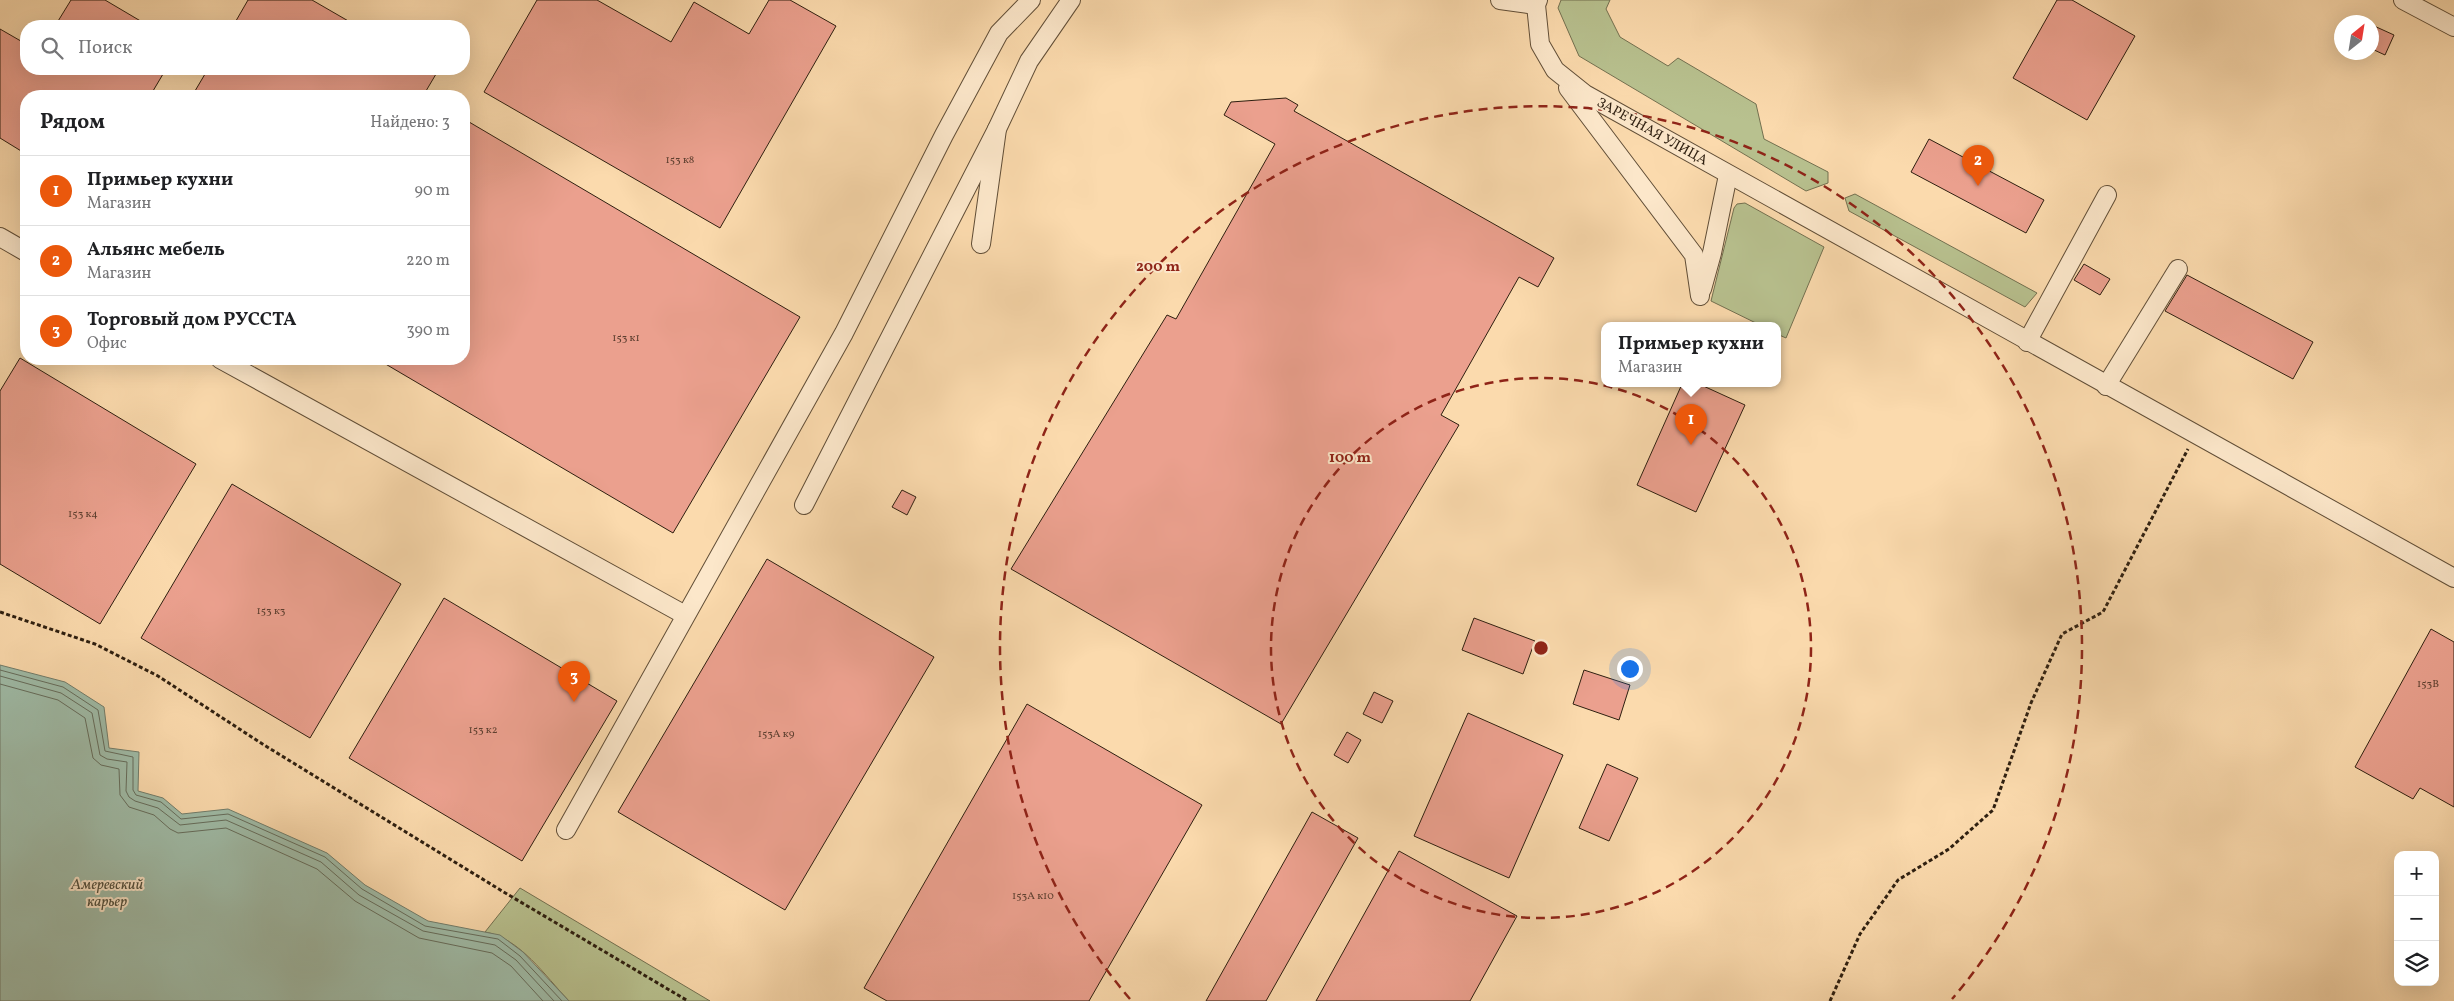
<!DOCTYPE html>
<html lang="ru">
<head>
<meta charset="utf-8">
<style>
  :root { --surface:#fff; --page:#f6f6f6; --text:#202124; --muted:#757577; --line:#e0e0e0; --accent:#ea580c }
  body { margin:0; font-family:Vollkorn,serif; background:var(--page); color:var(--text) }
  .controls { position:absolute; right:15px; bottom:15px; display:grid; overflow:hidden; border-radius:10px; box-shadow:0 5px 20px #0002 }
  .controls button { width:45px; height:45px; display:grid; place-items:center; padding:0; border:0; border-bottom:1px solid var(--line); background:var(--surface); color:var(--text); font:25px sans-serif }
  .compass { position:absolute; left:2334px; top:15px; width:45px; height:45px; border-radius:50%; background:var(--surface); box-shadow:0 5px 20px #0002; rotate:30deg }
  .you { position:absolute; left:1629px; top:668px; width:18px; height:18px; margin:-12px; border:4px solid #fff; border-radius:50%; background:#1a73e8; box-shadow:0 0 0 8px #1a73e833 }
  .badge { display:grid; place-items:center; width:32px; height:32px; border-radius:50%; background:var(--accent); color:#fff; font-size:16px; font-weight:700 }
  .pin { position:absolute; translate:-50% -41px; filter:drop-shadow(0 1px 2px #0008) }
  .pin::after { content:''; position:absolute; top:26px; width:18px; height:15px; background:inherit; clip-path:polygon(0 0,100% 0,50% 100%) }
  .popup { position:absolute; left:1601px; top:322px; width:180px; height:65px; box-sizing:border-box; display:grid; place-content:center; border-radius:10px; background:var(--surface); filter:drop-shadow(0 1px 4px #0005); font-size:16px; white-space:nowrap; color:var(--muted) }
  .popup b { font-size:19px; color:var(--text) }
  .popup::after { content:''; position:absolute; left:50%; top:100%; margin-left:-10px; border:10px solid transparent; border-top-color:var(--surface) }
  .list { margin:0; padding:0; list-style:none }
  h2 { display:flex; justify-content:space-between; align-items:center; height:65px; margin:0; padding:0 20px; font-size:21px }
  h2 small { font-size:16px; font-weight:400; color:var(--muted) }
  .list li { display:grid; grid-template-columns:32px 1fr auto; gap:15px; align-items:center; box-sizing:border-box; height:70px; padding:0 20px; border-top:1px solid var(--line) }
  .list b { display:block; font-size:19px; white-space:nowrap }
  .list p { margin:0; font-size:16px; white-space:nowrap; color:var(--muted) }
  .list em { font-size:16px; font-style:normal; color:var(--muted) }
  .icon { flex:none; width:28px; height:28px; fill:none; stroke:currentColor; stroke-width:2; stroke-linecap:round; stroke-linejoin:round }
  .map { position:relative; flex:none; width:2454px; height:1001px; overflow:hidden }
  .search { position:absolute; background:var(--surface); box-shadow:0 5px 20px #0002; left:20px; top:20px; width:450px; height:55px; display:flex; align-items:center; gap:12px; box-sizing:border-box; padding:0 18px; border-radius:20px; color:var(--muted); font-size:19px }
  .panel { position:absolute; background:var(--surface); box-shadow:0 5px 20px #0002; left:20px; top:90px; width:450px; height:275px; border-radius:20px }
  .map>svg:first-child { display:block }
  .green { fill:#b8c18f; stroke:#737050 }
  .water { fill:#9fbba7; stroke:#727d6b }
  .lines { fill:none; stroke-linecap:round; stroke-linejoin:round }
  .shore { stroke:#666d5c; stroke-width:1 }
  .building { fill:#eba08e; stroke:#2e1f10 }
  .minor-casing { stroke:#614e37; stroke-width:20 }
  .path { stroke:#2e1f10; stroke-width:3; stroke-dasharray:4 2.5; stroke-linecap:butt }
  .minor { stroke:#fce7ca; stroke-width:18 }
  .ring { fill:none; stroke:#8f2418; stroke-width:2.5; stroke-dasharray:9 6 }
  .labels { text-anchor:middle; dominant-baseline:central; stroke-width:4; stroke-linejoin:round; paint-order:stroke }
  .number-label { font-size:11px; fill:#5d3f30 }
  .street-label { font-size:14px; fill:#2e1f10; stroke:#fce7ca }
  .water-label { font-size:15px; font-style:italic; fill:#504e3d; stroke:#fce7ca }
  .centre { fill:#8f2418; stroke:#fce7ca; stroke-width:2.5 }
  .ring-label { font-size:15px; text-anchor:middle; font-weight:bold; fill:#8f2418; stroke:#fce7ca; stroke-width:4; stroke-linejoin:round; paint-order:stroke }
</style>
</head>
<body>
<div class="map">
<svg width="2454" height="1001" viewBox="0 0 2454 1001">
  <rect width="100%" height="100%" fill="#fbdaad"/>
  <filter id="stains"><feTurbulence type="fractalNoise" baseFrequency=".004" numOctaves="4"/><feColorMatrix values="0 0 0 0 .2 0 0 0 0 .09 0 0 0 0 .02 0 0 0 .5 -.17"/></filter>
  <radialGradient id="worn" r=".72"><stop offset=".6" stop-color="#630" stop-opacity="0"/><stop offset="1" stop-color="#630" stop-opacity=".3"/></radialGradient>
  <g class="green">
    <polygon points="1561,0 1610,0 1606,9 1620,37 1668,66 1678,58 1756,104 1764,139 1828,172 1828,183 1806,191 1579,56 1558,8"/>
    <polygon points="1855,194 2037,293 2025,307 1849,211 1845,198"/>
    <polygon points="1745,203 1824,247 1786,338 1777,334 1777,326 1762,326 1711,301 1734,208 1737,204"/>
    <path d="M520 888 710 1001H569C545 976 520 938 485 932Z"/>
  </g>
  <polygon class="water" points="0,665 65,682 104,707 109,748 139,752 138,791 163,798 182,814 228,809 327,853 365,885 428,921 500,935 523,952 569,1001 0,1001"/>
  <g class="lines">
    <g class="shore">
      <polyline points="0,670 63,687 98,710 105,751 133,757 133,790 136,795 161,802 181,819 228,814 325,857 362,889 425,926 498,939 520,956 562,1001"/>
      <polyline points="0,676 61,693 92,713 100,755 107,759 127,762 126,791 129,797 135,801 158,808 180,825 226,820 321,862 359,895 423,931 495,945 516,960 554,1001"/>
      <polyline points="0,684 58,700 85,718 93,758 101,765 119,769 120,795 129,807 154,815 170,829 178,833 226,828 317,869 355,901 419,938 492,953 511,966 543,1001"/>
    </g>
  </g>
  <g class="building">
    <polygon points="71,0 105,0 149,26 55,26"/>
    <polygon points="248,0 312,0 357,26 233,26"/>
    <polygon points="537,0 597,0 671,42 694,2 749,34 769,0 790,0 836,26 720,228 484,92"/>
    <polygon points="2057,0 2072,0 2135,36 2087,120 2013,78"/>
    <polygon points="2372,25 2394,35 2385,55 2372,49"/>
    <polygon points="0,29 26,44 26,69 166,69 150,96 26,96 26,154 0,138"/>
    <polygon points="208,69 439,69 423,96 192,96"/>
    <polygon points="1286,98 1298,105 1294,111 1554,258 1538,287 1519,277 1441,415 1459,425 1281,724 1011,569 1167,315 1176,319 1275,144 1224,115 1231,102"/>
    <polygon points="464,119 800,317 673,533 377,359 464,359"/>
    <polygon points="1929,139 2044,200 2026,233 1911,172"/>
    <polygon points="2084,264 2110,279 2100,295 2074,280"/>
    <polygon points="2187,275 2313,342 2293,379 2165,311"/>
    <polygon points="20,358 196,464 100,624 0,564 0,391"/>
    <polygon points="1682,384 1699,384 1745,405 1696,512 1637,485"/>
    <polygon points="232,484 401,584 310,738 141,638"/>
    <polygon points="902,490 916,497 907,515 892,507"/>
    <polygon points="767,559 934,657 785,910 618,812"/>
    <polygon points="444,598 617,701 522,861 349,758"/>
    <polygon points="1474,618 1535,641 1523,674 1462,650"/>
    <polygon points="2431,629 2454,642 2454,807 2420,788 2413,799 2355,767"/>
    <polygon points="1584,670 1630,685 1619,720 1573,704"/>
    <polygon points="1374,692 1393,701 1382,723 1363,714"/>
    <polygon points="1027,704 1202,805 1089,1001 887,1001 864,988"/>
    <polygon points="1468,713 1563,755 1509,878 1414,836"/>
    <polygon points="1347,732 1361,740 1348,763 1334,755"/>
    <polygon points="1607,764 1638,778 1609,841 1579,828"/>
    <polygon points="1312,812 1358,838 1266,1001 1206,1001"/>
    <polygon points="1399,851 1517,916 1470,1001 1316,1001"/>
  </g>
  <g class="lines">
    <g class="minor-casing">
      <g id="minor">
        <polyline points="1500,0 1536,5"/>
        <polyline points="1538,0 1536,5 1540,44 1555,70 1585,94 2454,578"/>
        <polyline points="2403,0 2454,27"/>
        <polyline points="1568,88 1694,255 1700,296"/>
        <polyline points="0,237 26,252"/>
        <polyline points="981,244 997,129 1029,61 1071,0"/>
        <polyline points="1702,289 1712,253 1728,175"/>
        <polyline points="2027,342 2107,195"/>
        <polyline points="220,359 685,615"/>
        <polyline points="2106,386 2178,269"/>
        <polyline points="804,505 997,129"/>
        <polyline points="566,830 844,333 944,135 999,33 1031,0"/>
      </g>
    </g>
    <g class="path">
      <polyline points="0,612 95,644 158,676 264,745 502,891 688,1001"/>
      <polyline points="1830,1001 1860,934 1898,880 1949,849 1993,810 2031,703 2062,634 2103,612 2188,449"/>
    </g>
    <use href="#minor" class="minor"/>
  </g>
  <g class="ring">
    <circle cx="1541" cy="648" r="270"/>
    <path d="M1130 999A541 541 0 1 1 1952 999"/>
  </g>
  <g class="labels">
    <g class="number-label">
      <text x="680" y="160">153 к8</text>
      <text x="626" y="338">153 к1</text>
      <text x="83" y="514">153 к4</text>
      <text x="271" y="611">153 к3</text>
      <text x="2428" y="684">153В</text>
      <text x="483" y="730">153 к2</text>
      <text x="776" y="734">153А к9</text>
      <text x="1033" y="896">153А к10</text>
    </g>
    <g class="street-label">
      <text transform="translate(1652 132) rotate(29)">ЗАРЕЧНАЯ УЛИЦА</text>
    </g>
    <g class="water-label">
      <text x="107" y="885">Амеревский<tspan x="107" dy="17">карьер</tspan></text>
    </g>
  </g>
  <circle cx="1541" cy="648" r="8" class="centre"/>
  <g class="ring-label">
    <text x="1158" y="271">200 m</text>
    <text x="1350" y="462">100 m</text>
  </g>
  <rect width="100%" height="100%" filter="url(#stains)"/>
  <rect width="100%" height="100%" fill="url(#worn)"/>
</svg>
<div class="controls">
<button>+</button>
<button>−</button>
<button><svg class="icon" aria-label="layers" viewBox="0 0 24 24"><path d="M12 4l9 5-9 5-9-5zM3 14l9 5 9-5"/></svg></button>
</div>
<svg class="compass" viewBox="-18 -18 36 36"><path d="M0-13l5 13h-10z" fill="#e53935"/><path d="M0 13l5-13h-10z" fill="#757577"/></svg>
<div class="you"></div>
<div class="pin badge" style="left:1691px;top:445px">1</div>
<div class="popup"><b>Примьер кухни</b>Магазин</div>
<div class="pin badge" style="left:1978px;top:186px">2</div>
<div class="pin badge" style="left:574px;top:702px">3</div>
<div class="search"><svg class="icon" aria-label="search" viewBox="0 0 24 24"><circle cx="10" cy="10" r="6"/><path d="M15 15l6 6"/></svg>Поиск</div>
<section class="panel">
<h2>Рядом<small>Найдено: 3</small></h2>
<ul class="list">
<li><span class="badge">1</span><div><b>Примьер кухни</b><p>Магазин</p></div><em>90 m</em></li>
<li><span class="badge">2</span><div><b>Альянс мебель</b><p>Магазин</p></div><em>220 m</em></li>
<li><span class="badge">3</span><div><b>Торговый дом РУССТА</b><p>Офис</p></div><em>390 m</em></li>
</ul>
</section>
</div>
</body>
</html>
